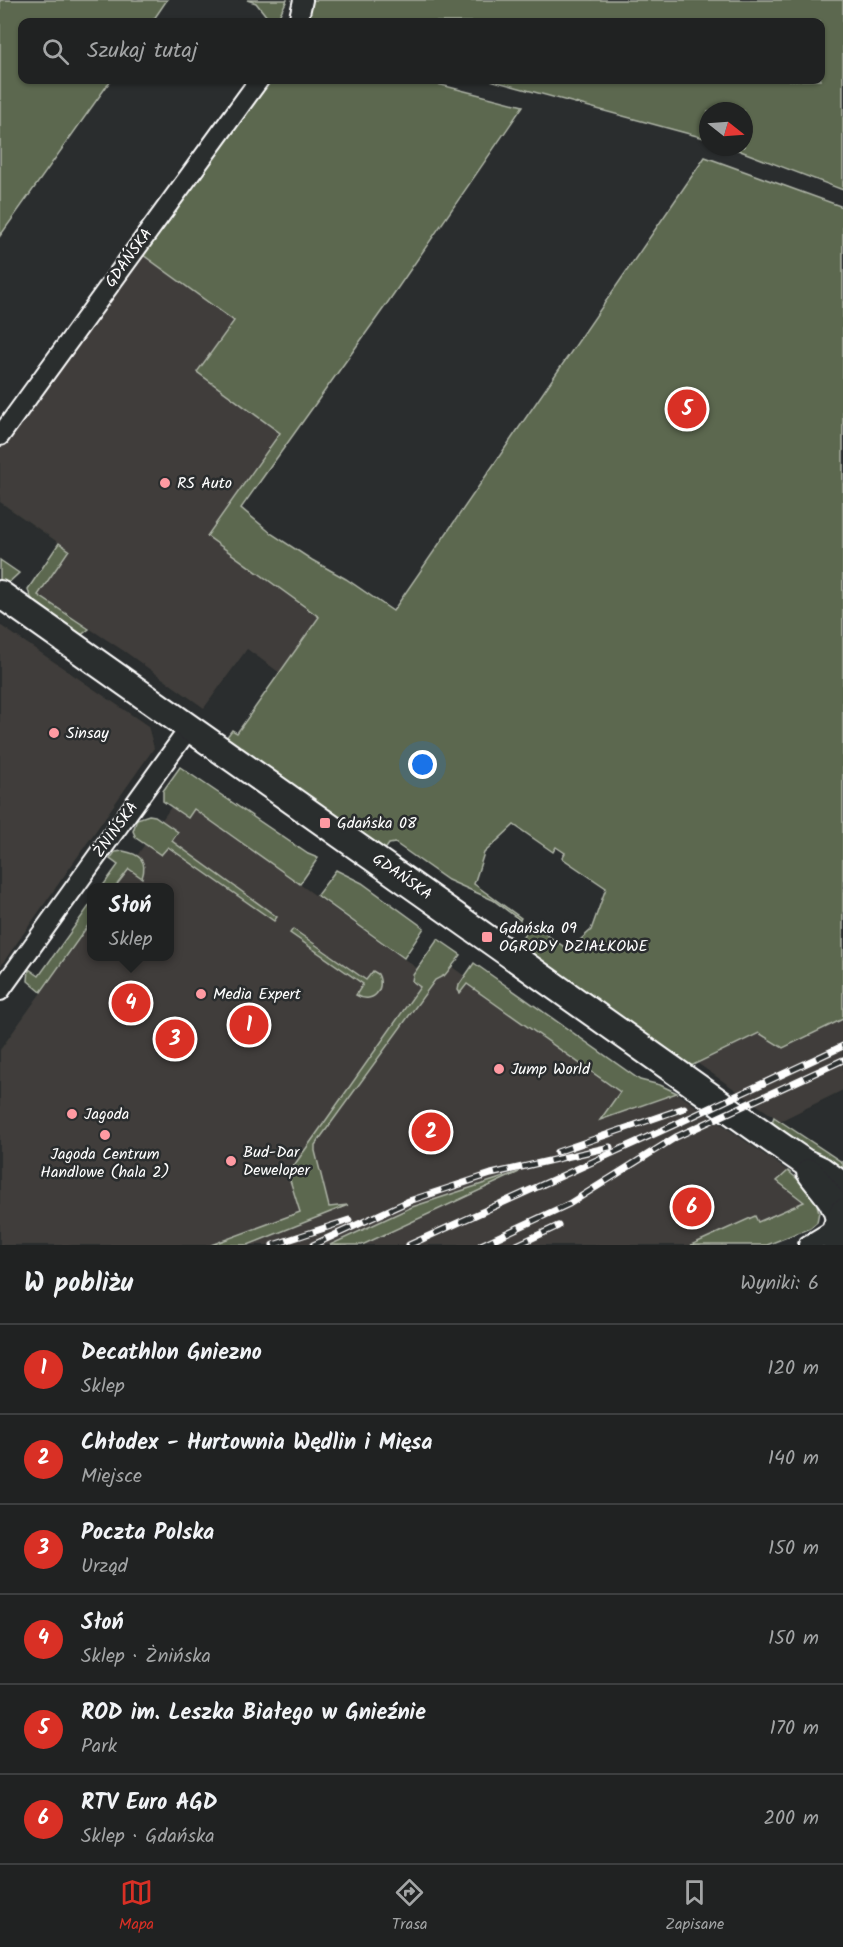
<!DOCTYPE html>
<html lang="pl">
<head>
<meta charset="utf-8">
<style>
  :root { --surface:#202222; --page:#282a2a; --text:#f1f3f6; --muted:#a2a4a5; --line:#3d3f40; --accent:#d93025 }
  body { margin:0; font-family:Kalam,sans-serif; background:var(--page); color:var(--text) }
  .compass { position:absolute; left:699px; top:102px; width:54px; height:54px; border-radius:50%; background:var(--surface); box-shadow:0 2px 4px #0004; rotate:107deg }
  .you { position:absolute; left:423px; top:765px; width:21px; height:21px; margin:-15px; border:4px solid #fff; border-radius:50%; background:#1a73e8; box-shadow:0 0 0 9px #1a73e833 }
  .badge { display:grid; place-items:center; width:39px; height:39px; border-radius:50%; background:var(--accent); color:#fff; font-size:20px; font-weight:700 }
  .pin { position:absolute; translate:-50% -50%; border:3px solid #fff; box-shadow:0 2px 6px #0006 }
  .popup { position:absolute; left:87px; top:883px; width:87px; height:78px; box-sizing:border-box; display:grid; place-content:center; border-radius:12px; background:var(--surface); filter:drop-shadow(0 2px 4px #0005); font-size:20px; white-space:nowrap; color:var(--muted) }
  .popup b { font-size:22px; color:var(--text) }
  .popup::after { content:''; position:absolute; left:50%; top:100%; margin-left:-12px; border:12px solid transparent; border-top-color:var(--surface) }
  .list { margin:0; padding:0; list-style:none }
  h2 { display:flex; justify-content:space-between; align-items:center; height:78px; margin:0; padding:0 24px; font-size:26px }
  h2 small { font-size:20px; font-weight:400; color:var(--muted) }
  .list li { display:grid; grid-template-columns:39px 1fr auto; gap:18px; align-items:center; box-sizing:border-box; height:90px; padding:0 24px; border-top:2px solid var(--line) }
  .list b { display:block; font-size:22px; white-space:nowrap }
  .list p { margin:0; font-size:20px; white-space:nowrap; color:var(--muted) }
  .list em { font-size:20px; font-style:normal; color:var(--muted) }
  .icon { flex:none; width:33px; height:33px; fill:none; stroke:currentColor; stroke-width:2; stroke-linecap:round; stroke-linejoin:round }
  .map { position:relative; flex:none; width:843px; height:1245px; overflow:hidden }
  .search { position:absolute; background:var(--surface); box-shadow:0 2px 4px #0004; left:18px; right:18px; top:18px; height:66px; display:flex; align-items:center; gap:15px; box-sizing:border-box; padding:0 21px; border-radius:12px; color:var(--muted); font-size:22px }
  .sheet { height:618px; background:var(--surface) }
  nav { display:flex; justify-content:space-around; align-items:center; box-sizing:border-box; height:84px; border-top:2px solid var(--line); background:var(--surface); font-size:16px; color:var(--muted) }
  nav a { display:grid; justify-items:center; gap:3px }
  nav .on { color:var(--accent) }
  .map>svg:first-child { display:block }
  .built { fill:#3f3d3a }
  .green { fill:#5c684f; stroke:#aeb4a7; stroke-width:1.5 }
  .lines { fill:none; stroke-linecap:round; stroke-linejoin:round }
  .street-casing { stroke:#fff; stroke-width:22 }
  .secondary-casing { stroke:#fff; stroke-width:30 }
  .street { stroke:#2a2d2e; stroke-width:18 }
  .secondary { stroke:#2a2d2e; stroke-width:26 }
  .rail-casing { stroke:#fff; stroke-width:7 }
  .rail { stroke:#2a2d2e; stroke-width:4.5; stroke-dasharray:14; stroke-linecap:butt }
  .poi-dot { fill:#ff9aa2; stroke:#2a2d2e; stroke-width:2 }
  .labels { text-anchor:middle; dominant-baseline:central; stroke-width:5; stroke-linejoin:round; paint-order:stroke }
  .street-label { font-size:16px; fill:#fff; stroke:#2a2d2e }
  .poi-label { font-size:16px; fill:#fff; stroke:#2a2d2e; text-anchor:start }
</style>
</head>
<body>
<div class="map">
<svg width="843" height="1245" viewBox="0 0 843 1245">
  <rect width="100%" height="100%" fill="#2a2d2e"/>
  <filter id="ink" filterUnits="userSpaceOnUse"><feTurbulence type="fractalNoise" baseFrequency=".0167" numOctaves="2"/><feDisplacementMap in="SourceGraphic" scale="12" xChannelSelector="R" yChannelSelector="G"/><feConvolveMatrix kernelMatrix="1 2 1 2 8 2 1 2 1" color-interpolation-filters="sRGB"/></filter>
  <g filter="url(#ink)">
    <g class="built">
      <polygon points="139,252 234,321 197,372 280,434 207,536 320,617 280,673 247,649 204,708 124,651 38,595 69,550 0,502 0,446"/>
      <polygon points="0,625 148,726 154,748 0,967"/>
      <polygon points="178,797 428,976 441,959 645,1105 677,1093 788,1171 801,1182 816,1201 819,1212 817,1222 810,1228 767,1245 0,1245 0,1050 92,921 92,956 170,956 170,888 115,887"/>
      <polygon points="843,1019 843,1090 780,1121 697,1063 760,1033 783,1048"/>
    </g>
    <g class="green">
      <polygon points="0,0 167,0 152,22 22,22 22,80 111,80 0,236"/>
      <polygon points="247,0 287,0 276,22 271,22 256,3"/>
      <polygon points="309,0 843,0 843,190 730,147 744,147 744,111 708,111 708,139 490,80 820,80 820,22 307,22 305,19"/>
      <polygon points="261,80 422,80 523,106 386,305 241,508 272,534 312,560 346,579 393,611 705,157 843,207 843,1019 783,1048 759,1033 689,1067 549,969 522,943 522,938 532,925 569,950 591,930 606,888 562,858 565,853 556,847 553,852 514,825 484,853 474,884 521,918 520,920 493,900 448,880 395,843 389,844 384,851 226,738 232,730 237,733 319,617 207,536 280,433 197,372 234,321 139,252"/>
      <path d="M59 543 69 550 38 595 89 629 80 636C65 625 30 608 28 589Z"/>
      <polygon points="0,560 19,573 6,585 0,581"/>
      <polygon points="180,767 308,854 318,858 300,884 194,809 188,818 163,801 163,791"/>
      <polygon points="149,815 155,816 178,832 172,841 277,917 274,921 168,847 161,855 136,838 133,831 137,819"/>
      <path d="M123 851C139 854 148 860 142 878L129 869 115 887H102L118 865 110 859 115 852Z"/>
      <polygon points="336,870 362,883 424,928 404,958 317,895"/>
      <polygon points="92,902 92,920 41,992 28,981 29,969 39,976"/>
      <path d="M293 929 366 980 373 971 378 974C386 990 372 1005 356 995L363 984 290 933Z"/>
      <polygon points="438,939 461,955 445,975 435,980 315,1145 315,1151 329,1207 348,1205 248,1245 211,1245 300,1212 288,1174 420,987 412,981 413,975"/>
      <polygon points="474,963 640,1080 660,1085 677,1093 600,1120 620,1092 467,984 460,993 458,990 459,985"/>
      <polygon points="774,1117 843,1163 843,1169 828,1158 821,1163 775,1126 772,1122"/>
      <polygon points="788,1171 801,1182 816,1201 819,1212 817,1222 810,1228 767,1245 691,1245 755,1216 758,1222 804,1202 777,1181"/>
      <polygon points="519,1172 362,1245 330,1245 412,1207"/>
    </g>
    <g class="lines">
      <g class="street-casing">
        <g id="street">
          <polyline points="298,22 303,0"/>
          <polyline points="0,436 259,80"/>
          <polyline points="0,991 190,727"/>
          <polyline points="808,1245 836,1228"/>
        </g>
      </g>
      <g class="secondary-casing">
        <g id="secondary">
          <polyline points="0,594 778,1144 804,1162 821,1170 843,1186"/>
          <path d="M810 1172C821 1188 835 1199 839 1219"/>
          <polyline points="836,1245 836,1228 843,1212"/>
        </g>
      </g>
      <use href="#street" class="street"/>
      <use href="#secondary" class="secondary"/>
      <g class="rail-casing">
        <g id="rail">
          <polyline points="557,1152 684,1108"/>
          <polyline points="273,1245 349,1220"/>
          <polyline points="313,1245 409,1201 491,1174 610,1147"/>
          <polyline points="409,1245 674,1125 843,1046"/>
          <polyline points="481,1245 569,1204 676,1137 843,1060"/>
          <polyline points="517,1245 558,1226"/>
        </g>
      </g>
      <use href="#rail" class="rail"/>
    </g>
  </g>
  <g class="poi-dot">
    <circle cx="165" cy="483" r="6"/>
    <circle cx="54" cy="733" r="6"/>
    <rect x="319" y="817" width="12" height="12" rx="3"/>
    <rect x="481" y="931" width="12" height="12" rx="3"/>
    <circle cx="201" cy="994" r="6"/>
    <circle cx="499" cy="1069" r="6"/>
    <circle cx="72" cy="1114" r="6"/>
    <circle cx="105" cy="1135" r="6"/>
    <circle cx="231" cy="1161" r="6"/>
  </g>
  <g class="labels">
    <g class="street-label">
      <text transform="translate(129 258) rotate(-54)">GDAŃSKA</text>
      <text transform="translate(116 830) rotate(-54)">ŻNIŃSKA</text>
      <text transform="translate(402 877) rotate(35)">GDAŃSKA</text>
    </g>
    <g class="poi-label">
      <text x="177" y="483">RS Auto</text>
      <text x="66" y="733">Sinsay</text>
      <text x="337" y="823">Gdańska 08</text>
      <text x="499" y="928">Gdańska 09<tspan x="499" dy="18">OGRODY DZIAŁKOWE</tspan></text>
      <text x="213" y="994">Media Expert</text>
      <text x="511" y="1069">Jump World</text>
      <text x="84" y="1114">Jagoda</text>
      <text x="243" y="1152">Bud-Dar<tspan x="243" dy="18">Deweloper</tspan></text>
      <text x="105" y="1154" text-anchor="middle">Jagoda Centrum<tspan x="105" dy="18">Handlowe (hala 2)</tspan></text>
    </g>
  </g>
</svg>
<svg class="compass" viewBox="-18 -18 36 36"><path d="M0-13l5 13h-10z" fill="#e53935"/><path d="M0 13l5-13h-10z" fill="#a2a4a5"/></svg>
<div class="you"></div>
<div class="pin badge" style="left:249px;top:1025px">1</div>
<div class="pin badge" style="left:431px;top:1132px">2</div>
<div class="pin badge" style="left:175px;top:1039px">3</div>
<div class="pin badge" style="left:131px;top:1003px">4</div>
<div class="popup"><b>Słoń</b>Sklep</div>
<div class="pin badge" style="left:687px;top:409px">5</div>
<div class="pin badge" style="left:692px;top:1207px">6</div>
<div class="search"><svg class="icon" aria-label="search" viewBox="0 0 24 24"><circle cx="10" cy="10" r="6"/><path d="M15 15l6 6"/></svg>Szukaj tutaj</div>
</div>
<section class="sheet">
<h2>W pobliżu<small>Wyniki: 6</small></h2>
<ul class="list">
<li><span class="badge">1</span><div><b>Decathlon Gniezno</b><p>Sklep</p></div><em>120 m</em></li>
<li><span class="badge">2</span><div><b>Chłodex - Hurtownia Wędlin i Mięsa</b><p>Miejsce</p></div><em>140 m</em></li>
<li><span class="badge">3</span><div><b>Poczta Polska</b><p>Urząd</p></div><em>150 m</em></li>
<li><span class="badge">4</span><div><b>Słoń</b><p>Sklep · Żnińska</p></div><em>150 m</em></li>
<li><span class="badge">5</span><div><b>ROD im. Leszka Białego w Gnieźnie</b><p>Park</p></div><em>170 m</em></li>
<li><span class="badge">6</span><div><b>RTV Euro AGD</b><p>Sklep · Gdańska</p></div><em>200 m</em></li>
</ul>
</section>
<nav>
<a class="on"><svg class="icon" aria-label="map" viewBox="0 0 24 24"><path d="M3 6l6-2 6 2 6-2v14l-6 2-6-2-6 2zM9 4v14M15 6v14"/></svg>Mapa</a>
<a><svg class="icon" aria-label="directions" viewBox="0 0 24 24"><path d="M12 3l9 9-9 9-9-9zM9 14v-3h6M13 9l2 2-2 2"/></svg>Trasa</a>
<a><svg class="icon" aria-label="saved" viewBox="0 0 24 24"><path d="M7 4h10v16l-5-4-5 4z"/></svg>Zapisane</a>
</nav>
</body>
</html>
